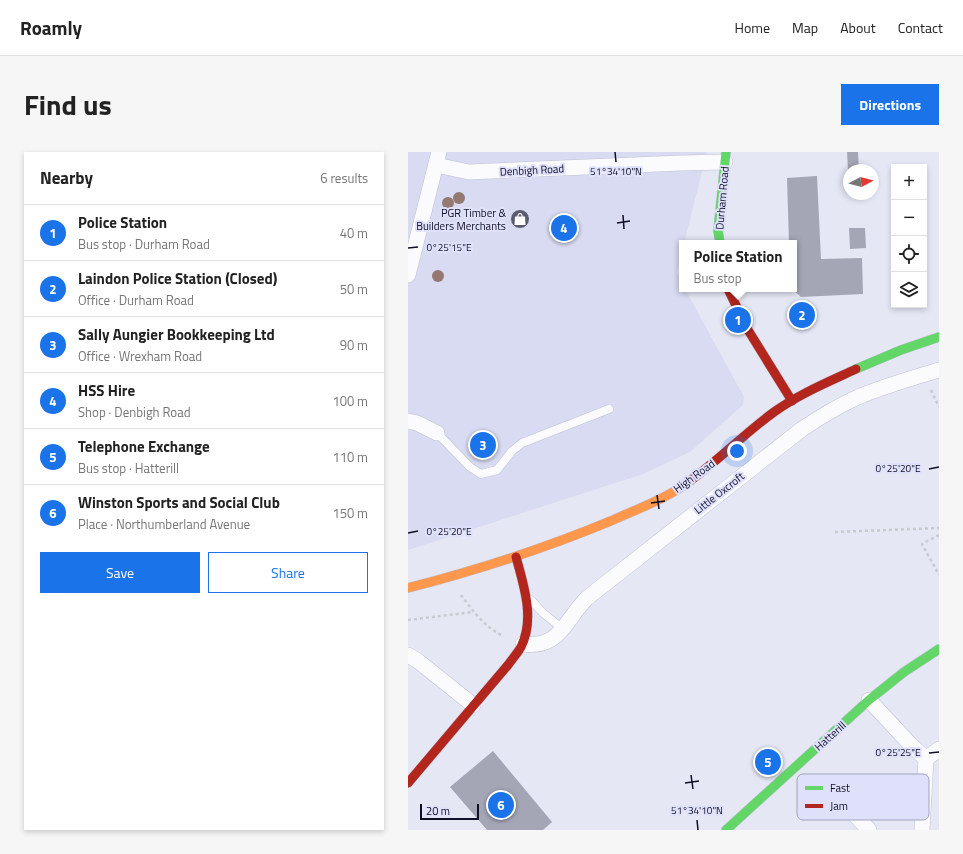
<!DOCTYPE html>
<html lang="en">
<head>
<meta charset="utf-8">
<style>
  :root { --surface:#fff; --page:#f6f6f6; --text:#222; --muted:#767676; --line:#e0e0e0; --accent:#1a73e8 }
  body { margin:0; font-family:"Titillium Web",sans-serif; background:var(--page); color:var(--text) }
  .controls { position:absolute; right:12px; top:12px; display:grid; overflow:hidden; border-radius:0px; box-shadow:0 2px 6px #0003 }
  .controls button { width:36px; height:36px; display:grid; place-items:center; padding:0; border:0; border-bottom:1px solid var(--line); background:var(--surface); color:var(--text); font:20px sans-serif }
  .compass { position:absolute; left:435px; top:12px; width:36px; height:36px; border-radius:50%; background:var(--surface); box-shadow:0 2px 6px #0003; rotate:83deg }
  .scale { position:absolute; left:12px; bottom:10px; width:59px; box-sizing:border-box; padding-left:4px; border:2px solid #0f0f25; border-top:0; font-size:11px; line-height:14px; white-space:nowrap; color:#0f0f25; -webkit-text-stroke:3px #dfe1fb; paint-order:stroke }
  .you { position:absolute; left:329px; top:299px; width:14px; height:14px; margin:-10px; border:3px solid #fff; border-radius:50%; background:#1a73e8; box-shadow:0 0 0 6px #1a73e833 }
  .badge { display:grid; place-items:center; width:26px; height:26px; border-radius:50%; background:var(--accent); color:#fff; font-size:13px; font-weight:700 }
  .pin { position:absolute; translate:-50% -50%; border:2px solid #fff; box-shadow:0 1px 4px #0006 }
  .popup { position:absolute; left:271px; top:88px; width:118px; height:52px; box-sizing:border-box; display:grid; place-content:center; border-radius:0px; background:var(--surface); filter:drop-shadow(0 1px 3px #0005); font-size:13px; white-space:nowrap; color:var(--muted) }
  .popup b { font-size:15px; color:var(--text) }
  .popup::after { content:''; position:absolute; left:50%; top:100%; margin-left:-8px; border:8px solid transparent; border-top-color:var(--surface) }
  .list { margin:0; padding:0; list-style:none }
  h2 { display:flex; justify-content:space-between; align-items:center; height:52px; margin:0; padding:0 16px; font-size:17px }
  h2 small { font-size:13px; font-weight:400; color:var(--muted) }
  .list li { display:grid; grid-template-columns:26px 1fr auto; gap:12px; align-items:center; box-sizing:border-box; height:56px; padding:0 16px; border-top:1px solid var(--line) }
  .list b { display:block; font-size:15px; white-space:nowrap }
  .list p { margin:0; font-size:13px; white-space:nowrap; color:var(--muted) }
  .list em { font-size:13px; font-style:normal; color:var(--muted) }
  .actions { display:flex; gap:8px; padding:12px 16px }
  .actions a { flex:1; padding:9px 0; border:1px solid var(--accent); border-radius:0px; text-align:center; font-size:14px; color:var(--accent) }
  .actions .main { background:var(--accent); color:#fff }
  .icon { flex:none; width:22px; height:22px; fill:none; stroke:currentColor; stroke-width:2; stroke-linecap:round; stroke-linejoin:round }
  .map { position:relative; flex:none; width:531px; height:678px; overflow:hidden; border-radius:0px }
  header { display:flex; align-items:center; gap:24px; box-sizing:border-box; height:56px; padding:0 20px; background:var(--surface); border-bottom:1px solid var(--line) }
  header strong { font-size:19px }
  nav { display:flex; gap:22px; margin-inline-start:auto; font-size:14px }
  .intro { display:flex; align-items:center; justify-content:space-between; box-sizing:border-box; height:96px; padding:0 24px }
  h1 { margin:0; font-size:28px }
  .button { padding:10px 18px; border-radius:0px; background:var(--accent); color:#fff; font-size:14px; font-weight:700 }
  main { display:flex; gap:24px; padding:0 24px }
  aside { flex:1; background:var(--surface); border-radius:0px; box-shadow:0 2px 6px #0003 }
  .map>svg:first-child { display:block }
  .built { fill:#d8dbf1 }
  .building { fill:#a4a6b6 }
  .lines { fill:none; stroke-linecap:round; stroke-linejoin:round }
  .lane-casing { stroke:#c0c2d4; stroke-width:9 }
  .street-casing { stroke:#c0c2d4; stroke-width:16 }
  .fast-casing { stroke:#c0c2d4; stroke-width:10 }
  .slow-casing { stroke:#c0c2d4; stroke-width:10 }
  .jam-casing { stroke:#c0c2d4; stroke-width:10 }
  .path { stroke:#c8cacf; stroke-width:2.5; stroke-dasharray:3 3; stroke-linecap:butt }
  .lane { stroke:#fbfbfe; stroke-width:8 }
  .street { stroke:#fbfbfe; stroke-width:15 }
  .fast { stroke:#63d668; stroke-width:9 }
  .slow { stroke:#ff974d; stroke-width:9 }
  .jam { stroke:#b3261e; stroke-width:9 }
  .tree { fill:#947872 }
  .ticks { fill:none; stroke:#0f0f25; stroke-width:1.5 }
  .labels { text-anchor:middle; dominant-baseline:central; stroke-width:4; stroke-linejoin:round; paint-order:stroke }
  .street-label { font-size:11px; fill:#0f0f25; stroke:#dfe1fb }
  .poi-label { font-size:11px; fill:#0f0f25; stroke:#dfe1fb; text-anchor:end }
  .key { fill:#dfe1fb; stroke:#a1a2bb; stroke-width:1 }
  .key-label { font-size:11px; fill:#0f0f25 }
  .ticks-label { font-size:10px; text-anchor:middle; fill:#0f0f25; stroke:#dfe1fb; stroke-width:4; stroke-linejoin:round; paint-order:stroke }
</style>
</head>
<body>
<header>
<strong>Roamly</strong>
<nav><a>Home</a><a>Map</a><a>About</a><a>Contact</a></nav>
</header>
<div class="intro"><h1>Find us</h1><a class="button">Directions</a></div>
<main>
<aside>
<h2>Nearby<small>6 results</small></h2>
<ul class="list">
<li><span class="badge">1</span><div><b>Police Station</b><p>Bus stop · Durham Road</p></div><em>40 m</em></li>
<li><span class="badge">2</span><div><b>Laindon Police Station (Closed)</b><p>Office · Durham Road</p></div><em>50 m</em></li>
<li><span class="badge">3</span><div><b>Sally Aungier Bookkeeping Ltd</b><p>Office · Wrexham Road</p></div><em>90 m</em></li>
<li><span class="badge">4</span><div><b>HSS Hire</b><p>Shop · Denbigh Road</p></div><em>100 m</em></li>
<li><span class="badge">5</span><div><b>Telephone Exchange</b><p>Bus stop · Hatterill</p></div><em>110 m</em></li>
<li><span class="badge">6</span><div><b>Winston Sports and Social Club</b><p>Place · Northumberland Avenue</p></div><em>150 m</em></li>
</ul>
<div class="actions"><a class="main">Save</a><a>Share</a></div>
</aside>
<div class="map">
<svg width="531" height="678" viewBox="0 0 531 678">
  <rect width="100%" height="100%" fill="#e5e7f5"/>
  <polygon class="built" points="0,0 299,0 276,91 274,91 274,98 269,121 274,131 274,137 277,137 336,245 335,253 282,300 235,322 0,398"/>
  <g class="building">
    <polygon points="439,0 450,0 451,18 440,18"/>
    <polygon points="409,24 413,107 454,106 455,142 393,145 384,137 386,137 386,91 381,91 379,26"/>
    <polygon points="441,76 457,76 458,96 442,97"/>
    <polygon points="85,599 144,670 135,678 79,678 42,635"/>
  </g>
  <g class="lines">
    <g class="lane-casing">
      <g id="lane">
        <polyline points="29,281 62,315 73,322 89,318 104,299 114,291 201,257"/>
        <polyline points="123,448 135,461 155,477"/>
      </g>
    </g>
    <g class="street-casing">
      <g id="street">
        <polyline points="28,13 61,20 273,11 317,10"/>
        <polyline points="0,123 31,0"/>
        <polyline points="0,269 9,271 29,281"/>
        <path d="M115 492C152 497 157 468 179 446L394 277C412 265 430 254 450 245 476 234 504 226 531 218"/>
        <polyline points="0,503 10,509 65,553"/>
        <polyline points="461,548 502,592 518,607 514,678"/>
        <polyline points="518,607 531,597"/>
        <polyline points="430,645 461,678"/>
      </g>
    </g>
    <g class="fast-casing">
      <g id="fast">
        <polyline points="312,91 310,79 318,0"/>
        <polyline points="448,217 493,198 531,185"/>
        <polyline points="318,678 461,548 496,520 531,497"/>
      </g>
    </g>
    <g class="slow-casing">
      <path id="slow" d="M0 436C70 418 138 396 205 368 232 356 260 346 283 328"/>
    </g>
    <g class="jam-casing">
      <g id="jam">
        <polyline points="320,137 340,178 384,249"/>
        <path d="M283 328C312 307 337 281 366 260 391 242 420 230 448 217"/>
        <path d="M0 631 100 513C104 507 109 502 113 495 127 467 116 434 108 405"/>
      </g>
    </g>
    <g class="path">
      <polyline points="523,238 531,255"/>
      <polyline points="427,380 531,376"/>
      <polyline points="531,383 514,392 531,423"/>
      <path d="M53 443C64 458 78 477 96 484"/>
      <polyline points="0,468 65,460"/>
    </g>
    <use href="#lane" class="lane"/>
    <use href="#street" class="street"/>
    <use href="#fast" class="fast"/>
    <use href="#slow" class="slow"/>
    <use href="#jam" class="jam"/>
  </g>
  <g class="tree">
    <circle cx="51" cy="46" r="6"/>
    <circle cx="40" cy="51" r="6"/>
    <circle cx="30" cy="124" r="6"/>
  </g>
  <path class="ticks" d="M207 0 208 10M215 63 216 77M209 71 222 69M0 96 10 95M521 317 531 315M249 343 251 357M243 351 257 349M0 381 10 379M521 601 531 600M283 623 285 637M277 631 291 629M289 668 290 678"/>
  <defs>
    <g id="shop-disc" transform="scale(1)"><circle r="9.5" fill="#5a5b6e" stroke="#dfe1fb"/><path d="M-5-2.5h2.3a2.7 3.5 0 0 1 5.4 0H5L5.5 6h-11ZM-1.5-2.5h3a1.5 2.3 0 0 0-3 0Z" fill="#fff"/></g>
  </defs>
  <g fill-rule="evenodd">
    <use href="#shop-disc" x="112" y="67"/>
  </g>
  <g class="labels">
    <g class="street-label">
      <text transform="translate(124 18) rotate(-3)">Denbigh Road</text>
      <text transform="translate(314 46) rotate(-85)">Durham Road</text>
      <text transform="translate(286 324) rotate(-36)">High Road</text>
      <text transform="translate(311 341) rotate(-38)">Little Oxcroft</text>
      <text transform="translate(422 584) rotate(-42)">Hatterill</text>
    </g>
    <g class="poi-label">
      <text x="98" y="61">PGR Timber &amp;<tspan x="98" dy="13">Builders Merchants</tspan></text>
    </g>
  </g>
  <rect x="389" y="622" width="132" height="46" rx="6" class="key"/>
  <rect x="397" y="634" width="18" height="4" fill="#63d668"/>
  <rect x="397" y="652" width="18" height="4" fill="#b3261e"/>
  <g class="key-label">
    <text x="422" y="640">Fast</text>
    <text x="422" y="658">Jam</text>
  </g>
  <g class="ticks-label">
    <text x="208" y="23">51°34'10"N</text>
    <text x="41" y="99">0°25'15"E</text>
    <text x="490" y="320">0°25'20"E</text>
    <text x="41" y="383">0°25'20"E</text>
    <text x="490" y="604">0°25'25"E</text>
    <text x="289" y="662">51°34'10"N</text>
  </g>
</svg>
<div class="controls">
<button>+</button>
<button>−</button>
<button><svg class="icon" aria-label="locate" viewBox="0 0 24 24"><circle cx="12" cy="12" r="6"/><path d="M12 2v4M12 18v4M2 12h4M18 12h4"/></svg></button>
<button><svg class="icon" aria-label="layers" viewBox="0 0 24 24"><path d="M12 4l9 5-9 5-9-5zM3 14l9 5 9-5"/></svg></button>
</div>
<svg class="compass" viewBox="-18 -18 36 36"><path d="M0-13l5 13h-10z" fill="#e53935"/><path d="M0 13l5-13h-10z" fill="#767676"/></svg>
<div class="scale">20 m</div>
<div class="you"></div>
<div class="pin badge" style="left:330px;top:168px">1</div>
<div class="popup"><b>Police Station</b>Bus stop</div>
<div class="pin badge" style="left:394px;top:163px">2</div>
<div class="pin badge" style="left:75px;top:293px">3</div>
<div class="pin badge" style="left:156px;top:76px">4</div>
<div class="pin badge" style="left:360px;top:610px">5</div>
<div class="pin badge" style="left:93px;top:653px">6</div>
</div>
</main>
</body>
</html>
